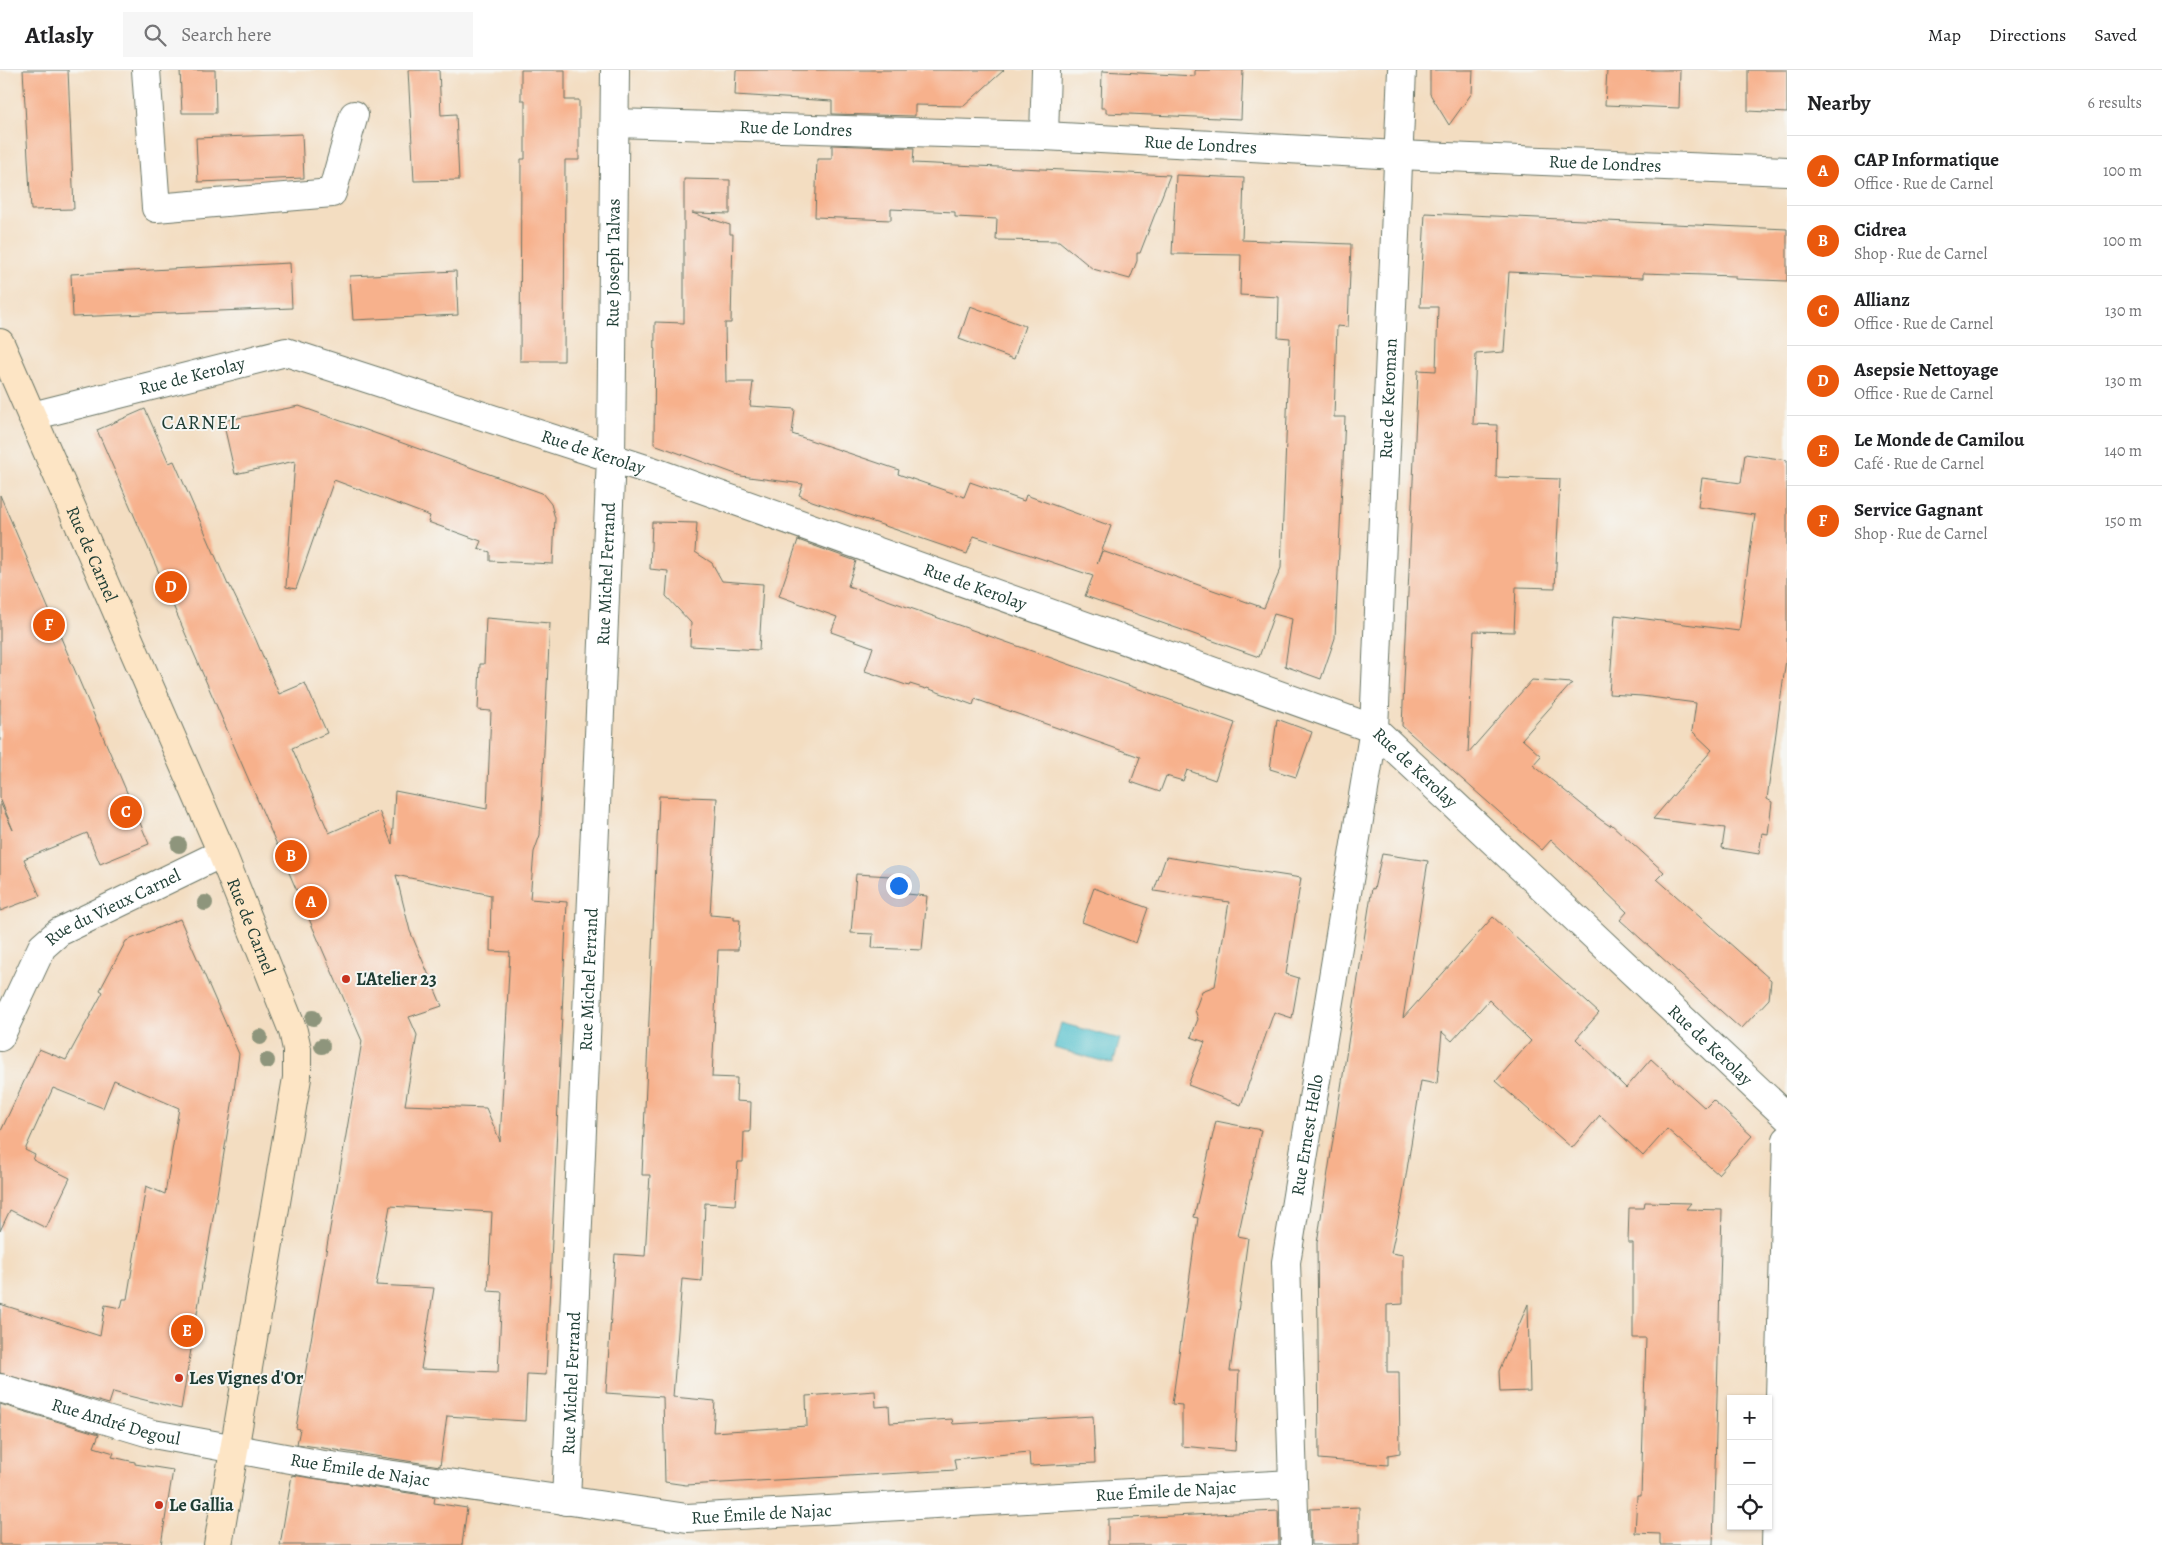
<!DOCTYPE html>
<html lang="en">
<head>
<meta charset="utf-8">
<style>
  :root { --surface:#fff; --page:#f6f6f6; --text:#202124; --muted:#757577; --line:#e0e0e0; --accent:#ea580c }
  body { margin:0; font-family:Alegreya,serif; background:var(--page); color:var(--text) }
  .controls { position:absolute; right:15px; bottom:15px; display:grid; overflow:hidden; border-radius:0px; box-shadow:0 1px 4px #0004 }
  .controls button { width:45px; height:45px; display:grid; place-items:center; padding:0; border:0; border-bottom:1px solid var(--line); background:var(--surface); color:var(--text); font:25px sans-serif }
  .you { position:absolute; left:898px; top:815px; width:18px; height:18px; margin:-12px; border:4px solid #fff; border-radius:50%; background:#1a73e8; box-shadow:0 0 0 8px #1a73e833 }
  .badge { display:grid; place-items:center; width:32px; height:32px; border-radius:50%; background:var(--accent); color:#fff; font-size:16px; font-weight:700 }
  .pin { position:absolute; translate:-50% -50%; border:2px solid #fff; box-shadow:0 1px 5px #0006 }
  .list { margin:0; padding:0; list-style:none }
  h2 { display:flex; justify-content:space-between; align-items:center; height:65px; margin:0; padding:0 20px; font-size:21px }
  h2 small { font-size:16px; font-weight:400; color:var(--muted) }
  .list li { display:grid; grid-template-columns:32px 1fr auto; gap:15px; align-items:center; box-sizing:border-box; height:70px; padding:0 20px; border-top:1px solid var(--line) }
  .list b { display:block; font-size:19px; white-space:nowrap }
  .list p { margin:0; font-size:16px; white-space:nowrap; color:var(--muted) }
  .list em { font-size:16px; font-style:normal; color:var(--muted) }
  .icon { flex:none; width:28px; height:28px; fill:none; stroke:currentColor; stroke-width:2; stroke-linecap:round; stroke-linejoin:round }
  .map { position:relative; flex:none; width:1787px; height:1475px; overflow:hidden }
  header { display:flex; align-items:center; gap:30px; box-sizing:border-box; height:70px; padding:0 25px; background:var(--surface); border-bottom:1px solid var(--line) }
  header strong { font-size:24px }
  nav { display:flex; gap:28px; margin-inline-start:auto; font-size:18px }
  .search { width:350px; height:45px; background:var(--page); display:flex; align-items:center; gap:12px; box-sizing:border-box; padding:0 18px; border-radius:0px; color:var(--muted); font-size:19px }
  main { display:flex }
  aside { flex:1; background:var(--surface) }
  .map>svg:first-child { display:block }
  .water { fill:#55c1cd; stroke:#3a7f80 }
  .building { fill:#f7b18c; fill-rule:evenodd }
  .lines { fill:none; stroke-linecap:round; stroke-linejoin:round }
  .street-casing { stroke:#697565; stroke-width:30 }
  .secondary-casing { stroke:#697565; stroke-width:30 }
  .street { stroke:#fff; stroke-width:28 }
  .secondary { stroke:#fde5c5; stroke-width:28 }
  .tree { fill:#8e957b }
  .poi-dot { fill:#c8321e; stroke:#f6f6f2; stroke-width:2 }
  .labels { text-anchor:middle; dominant-baseline:central; stroke-width:4; stroke-linejoin:round; paint-order:stroke }
  .street-label { font-size:18px; fill:#1f3d34; stroke:#f6f6f2 }
  .poi-label { font-size:18px; font-weight:bold; fill:#1f3d34; stroke:#f6f6f2; text-anchor:start }
  .quarter-label { font-size:20px; letter-spacing:1px; fill:#1f3d34; stroke:#f6f6f2 }
</style>
</head>
<body>
<header>
<strong>Atlasly</strong>
<div class="search"><svg class="icon" aria-label="search" viewBox="0 0 24 24"><circle cx="10" cy="10" r="6"/><path d="M15 15l6 6"/></svg>Search here</div>
<nav><a>Map</a><a>Directions</a><a>Saved</a></nav>
</header>
<main>
<div class="map">
<svg width="1787" height="1475" viewBox="0 0 1787 1475">
  <rect width="100%" height="100%" fill="#f6f6f2"/>
  <filter id="ink" filterUnits="userSpaceOnUse"><feTurbulence type="fractalNoise" baseFrequency=".02" numOctaves="2"/><feDisplacementMap in="SourceGraphic" scale="10" xChannelSelector="R" yChannelSelector="G"/><feConvolveMatrix kernelMatrix="1 2 1 2 8 2 1 2 1" color-interpolation-filters="sRGB"/></filter>
  <filter id="wash" filterUnits="userSpaceOnUse"><feTurbulence type="fractalNoise" baseFrequency=".0096" numOctaves="4" result="noise"/><feDisplacementMap in="SourceGraphic" scale="20" xChannelSelector="R" yChannelSelector="G"/><feGaussianBlur stdDeviation="1.12" result="paint"/><feColorMatrix in="noise" values="0 0 0 0 0 0 0 0 0 0 0 0 0 0 0 0 0 1.4 0 .05"/><feComposite in="paint" operator="in"/></filter>
  <g filter="url(#wash)">
    <rect width="100%" height="100%" fill="#f3ddc1"/>
    <polygon class="water" points="1061,953 1120,969 1113,994 1054,978"/>
    <g id="blocks">
      <g class="building">
        <polygon points="23,0 68,0 74,139 31,140"/>
        <polygon points="180,0 215,0 216,43 182,43"/>
        <polygon points="408,0 439,0 441,45 456,44 459,110 414,111"/>
        <polygon points="521,0 565,0 565,30 579,30 579,90 565,90 564,291 520,291 521,89 525,89 525,30 521,30"/>
        <polygon points="736,0 1004,0 964,36 915,35 915,46 832,44 832,31 735,25"/>
        <polygon points="1195,0 1243,0 1241,49 1106,43 1106,38 1101,38 1102,1 1195,6"/>
        <polygon points="1430,0 1473,0 1472,23 1449,55 1430,24"/>
        <polygon points="1607,0 1680,0 1679,38 1605,35"/>
        <polygon points="1748,0 1787,0 1787,43 1748,41"/>
        <polygon points="302,64 304,108 198,112 196,68"/>
        <polygon points="832,75 914,78 913,93 1170,105 1140,183 1137,183 1137,191 1130,209 1093,199 1059,171 996,170 997,149 955,147 955,142 891,139 891,150 815,147 817,89 832,89"/>
        <polygon points="1176,105 1244,108 1242,170 1351,174 1348,257 1337,256 1334,347 1345,347 1335,568 1321,609 1285,596 1292,549 1274,544 1259,587 1085,526 1093,506 974,466 967,484 812,431 799,425 803,414 741,406 654,374 655,252 684,253 684,109 730,110 730,144 692,143 730,155 730,164 733,164 731,253 725,253 726,312 753,312 750,336 795,339 792,364 899,400 898,404 964,427 970,412 1024,431 1026,425 1111,456 1097,494 1102,481 1264,538 1281,498 1290,268 1278,267 1279,227 1240,225 1241,185 1172,184"/>
        <polygon points="1425,143 1787,159 1787,211 1735,209 1735,206 1643,203 1643,208 1509,202 1504,282 1476,284 1473,354 1497,355 1496,407 1560,409 1555,518 1516,517 1514,562 1474,561 1468,683 1532,610 1572,613 1522,669 1541,686 1533,695 1601,750 1610,756 1611,754 1664,802 1657,809 1771,910 1769,929 1741,959 1620,850 1627,842 1576,793 1551,770 1542,780 1402,656 1418,300 1436,301 1438,237 1420,237"/>
        <polygon points="290,193 292,238 73,247 71,204"/>
        <polygon points="456,201 458,245 353,250 350,206"/>
        <polygon points="970,236 1025,256 1014,289 959,269"/>
        <polygon points="299,336 542,423 551,434 555,448 553,494 490,491 490,482 478,478 481,471 428,452 430,446 334,410 296,519 286,517 295,391 235,404 223,351"/>
        <path d="M145 339 169 393 174 391 228 515 229 514 256 570 279 624 305 613 327 663 292 678 329 763 379 741 392 774 395 721 487 739 491 641 478 640 480 594H484L486 548 550 553 540 765 534 782 530 829 567 832 546 1305 527 1304 525 1351 447 1346 440 1396 297 1374 300 1359 296 1358 362 971 97 360ZM396 805 491 825 490 881 510 882 500 1071 486 1038 405 1035 417 965 409 947 442 936 410 861ZM390 1136 492 1142 488 1221 502 1222 498 1302 421 1299 434 1218 376 1215Z"/>
        <polygon points="1745,384 1787,390 1787,582 1767,729 1772,732 1768,764 1762,763 1759,784 1722,778 1725,758 1653,749 1712,680 1692,661 1696,633 1642,626 1609,624 1615,545 1739,561 1755,445 1698,437 1702,408 1741,413"/>
        <polygon points="0,425 149,774 100,794 87,763 24,789 40,826 0,841 0,732 13,760 0,728"/>
        <polygon points="652,452 697,453 695,482 712,493 722,511 763,514 759,580 690,576 691,553 666,526 668,501 650,499"/>
        <polygon points="798,470 856,491 848,516 1235,653 1215,710 1187,700 1183,711 1166,706 1160,722 1131,712 1140,687 975,629 973,635 927,618 926,619 910,614 909,616 865,601 873,577 831,562 837,547 779,526"/>
        <polygon points="1277,649 1312,662 1296,707 1270,699"/>
        <polygon points="659,726 717,728 710,845 734,847 734,850 740,850 738,880 718,880 712,1007 737,1008 736,1031 751,1032 750,1062 744,1062 743,1092 738,1092 735,1135 705,1133 702,1211 682,1209 673,1327 715,1331 713,1362 807,1356 806,1326 875,1321 876,1337 889,1336 890,1353 952,1349 953,1354 1093,1346 1095,1393 1030,1396 1029,1382 954,1389 956,1400 686,1415 665,1412 663,1327 606,1323 615,1184 645,1186 650,1105 642,1105"/>
        <polygon points="1382,784 1428,791 1403,948 1493,847 1599,943 1576,969 1626,1018 1651,989 1705,1038 1713,1030 1752,1066 1718,1104 1667,1059 1643,1086 1600,1045 1572,1078 1496,1011 1531,971 1489,930 1452,971 1442,962 1437,1014 1421,1011 1402,1131 1391,1183 1403,1185 1403,1234 1387,1235 1387,1302 1399,1302 1400,1383 1388,1385 1388,1395 1319,1389 1318,1269 1317,1173 1372,818 1374,819"/>
        <polygon points="1166,787 1301,808 1286,904 1299,908 1292,948 1274,942 1241,1035 1188,1015 1205,972 1191,967 1198,949 1195,940 1202,921 1215,916 1229,832 1154,821"/>
        <polygon points="856,804 908,807 907,824 927,826 922,880 872,878 873,864 851,863"/>
        <polygon points="1094,818 1148,838 1136,873 1082,852"/>
        <polygon points="180,849 239,984 232,1035 181,1339 113,1322 109,1334 0,1303 0,1234 100,1266 105,1235 121,1238 123,1229 127,1229 146,1116 165,1124 179,1038 114,1010 103,1038 53,1018 25,1080 35,1085 33,1090 70,1108 46,1158 10,1140 0,1161 0,1063 39,979 66,990 103,922 100,920 126,871"/>
        <polygon points="1216,1051 1261,1060 1238,1166 1248,1168 1230,1301 1239,1301 1235,1381 1182,1376 1182,1335 1172,1334 1198,1148 1194,1147"/>
        <polygon points="1645,1132 1691,1133 1686,1139 1722,1140 1713,1475 1660,1475 1660,1464 1635,1463 1637,1426 1641,1426 1646,1268 1633,1268 1633,1173 1628,1173 1629,1138 1644,1138"/>
        <polygon points="1528,1234 1530,1321 1500,1322 1499,1301"/>
        <polygon points="0,1334 99,1364 94,1377 114,1383 112,1387 135,1392 135,1394 173,1400 161,1475 0,1475"/>
        <polygon points="292,1405 435,1427 434,1433 467,1438 462,1475 280,1475"/>
        <polygon points="1359,1437 1359,1475 1311,1475 1310,1439"/>
        <polygon points="1278,1441 1279,1475 1108,1475 1108,1449"/>
      </g>
    </g>
  </g>
  <g filter="url(#ink)">
    <use href="#blocks" fill-opacity="0" stroke="#697565" stroke-width="1"/>
    <g class="lines">
      <g class="street-casing">
        <g id="street">
          <polyline points="146,0 156,138 332,123 354,45"/>
          <path id="s1" d="M615 53 1044 66 1398 85 1787 101"/>
          <polyline points="1044,66 1046,0"/>
          <path id="s2" d="M32 346 286 282 649 400 1374 659 1787 1047"/>
          <path id="s3" d="M0 967 42 877 59 862 222 783"/>
          <path id="s4" d="M0 1318 153 1364 318 1394 687 1448 1293 1414"/>
          <path id="s5" d="M566 1431 611 387 615 0"/>
          <path id="s6" d="M1295 1475 1286 1192 1374 659 1402 0"/>
          <polyline points="1776,1475 1787,1070"/>
        </g>
      </g>
      <g class="secondary-casing">
        <g id="secondary">
          <path id="s7" d="M0 273 222 783 293 961 297 979V1008L218 1475"/>
        </g>
      </g>
      <use href="#street" class="street"/>
      <use href="#secondary" class="secondary"/>
    </g>
    <g class="tree">
      <circle cx="179" cy="775" r="8"/>
      <circle cx="205" cy="833" r="8"/>
      <circle cx="313" cy="948" r="8"/>
      <circle cx="260" cy="967" r="8"/>
      <circle cx="322" cy="976" r="8"/>
      <circle cx="267" cy="991" r="8"/>
    </g>
  </g>
  <g class="poi-dot">
    <circle cx="346" cy="909" r="5"/>
    <circle cx="179" cy="1308" r="5"/>
    <circle cx="159" cy="1435" r="5"/>
  </g>
  <g class="labels">
    <g class="street-label">
      <text stroke="none"><textPath href="#s1" startOffset="181">Rue de Londres</textPath></text>
      <text stroke="none"><textPath href="#s1" startOffset="586">Rue de Londres</textPath></text>
      <text stroke="none"><textPath href="#s1" startOffset="991">Rue de Londres</textPath></text>
      <text stroke="none"><textPath href="#s5" startOffset="1239">Rue Joseph Talvas</textPath></text>
      <text stroke="none"><textPath href="#s2" startOffset="165">Rue de Kerolay</textPath></text>
      <text stroke="none"><textPath href="#s6" startOffset="1154">Rue de Keroman</textPath></text>
      <text stroke="none"><textPath href="#s2" startOffset="585">Rue de Kerolay</textPath></text>
      <text stroke="none"><textPath href="#s7" startOffset="230">Rue de Carnel</textPath></text>
      <text stroke="none"><textPath href="#s5" startOffset="928">Rue Michel Ferrand</textPath></text>
      <text stroke="none"><textPath href="#s2" startOffset="990">Rue de Kerolay</textPath></text>
      <text stroke="none"><textPath href="#s2" startOffset="1470">Rue de Kerolay</textPath></text>
      <text stroke="none"><textPath href="#s3" startOffset="181">Rue du Vieux Carnel</textPath></text>
      <text stroke="none"><textPath href="#s7" startOffset="635">Rue de Carnel</textPath></text>
      <text stroke="none"><textPath href="#s5" startOffset="522">Rue Michel Ferrand</textPath></text>
      <text stroke="none"><textPath href="#s2" startOffset="1875">Rue de Kerolay</textPath></text>
      <text stroke="none"><textPath href="#s6" startOffset="412">Rue Ernest Hello</textPath></text>
      <text stroke="none"><textPath href="#s5" startOffset="118">Rue Michel Ferrand</textPath></text>
      <text stroke="none"><textPath href="#s4" startOffset="121">Rue André Degoul</textPath></text>
      <text stroke="none"><textPath href="#s4" startOffset="370">Rue Émile de Najac</textPath></text>
      <text stroke="none"><textPath href="#s4" startOffset="1180">Rue Émile de Najac</textPath></text>
      <text stroke="none"><textPath href="#s4" startOffset="775">Rue Émile de Najac</textPath></text>
    </g>
    <g class="poi-label">
      <text x="356" y="909">L'Atelier 23</text>
      <text x="189" y="1308">Les Vignes d'Or</text>
      <text x="169" y="1435">Le Gallia</text>
    </g>
    <g class="quarter-label">
      <text x="201" y="352">CARNEL</text>
    </g>
  </g>
</svg>
<div class="controls">
<button>+</button>
<button>−</button>
<button><svg class="icon" aria-label="locate" viewBox="0 0 24 24"><circle cx="12" cy="12" r="6"/><path d="M12 2v4M12 18v4M2 12h4M18 12h4"/></svg></button>
</div>
<div class="you"></div>
<div class="pin badge" style="left:311px;top:832px">A</div>
<div class="pin badge" style="left:291px;top:786px">B</div>
<div class="pin badge" style="left:126px;top:742px">C</div>
<div class="pin badge" style="left:171px;top:517px">D</div>
<div class="pin badge" style="left:187px;top:1261px">E</div>
<div class="pin badge" style="left:49px;top:555px">F</div>
</div>
<aside>
<h2>Nearby<small>6 results</small></h2>
<ul class="list">
<li><span class="badge">A</span><div><b>CAP Informatique</b><p>Office · Rue de Carnel</p></div><em>100 m</em></li>
<li><span class="badge">B</span><div><b>Cidrea</b><p>Shop · Rue de Carnel</p></div><em>100 m</em></li>
<li><span class="badge">C</span><div><b>Allianz</b><p>Office · Rue de Carnel</p></div><em>130 m</em></li>
<li><span class="badge">D</span><div><b>Asepsie Nettoyage</b><p>Office · Rue de Carnel</p></div><em>130 m</em></li>
<li><span class="badge">E</span><div><b>Le Monde de Camilou</b><p>Café · Rue de Carnel</p></div><em>140 m</em></li>
<li><span class="badge">F</span><div><b>Service Gagnant</b><p>Shop · Rue de Carnel</p></div><em>150 m</em></li>
</ul>
</aside>
</main>
</body>
</html>
